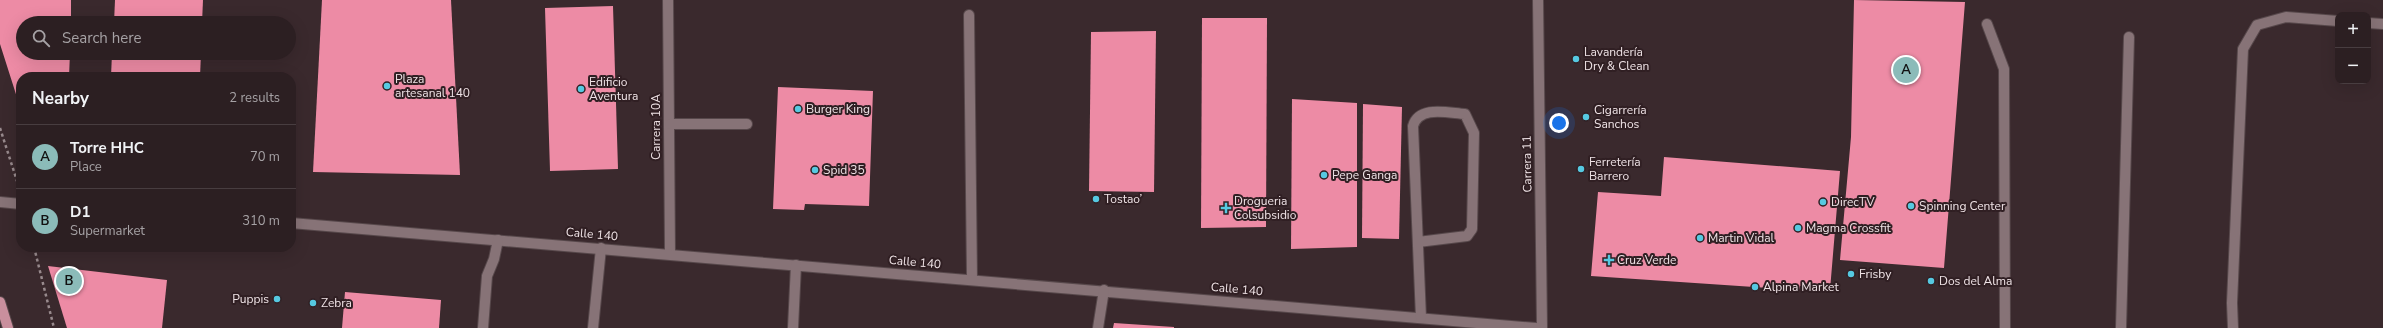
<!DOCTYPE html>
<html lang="en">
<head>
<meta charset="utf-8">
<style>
  :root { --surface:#2c1f22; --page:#382c2f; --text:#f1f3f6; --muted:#a6a2a5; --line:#483d40; --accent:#8bbbb9 }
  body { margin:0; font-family:"Nunito Sans",sans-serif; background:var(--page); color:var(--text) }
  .controls { position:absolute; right:12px; top:12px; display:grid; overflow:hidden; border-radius:8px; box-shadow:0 4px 16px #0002 }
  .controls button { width:36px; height:36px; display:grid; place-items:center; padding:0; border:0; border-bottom:1px solid var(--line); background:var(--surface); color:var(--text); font:20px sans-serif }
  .you { position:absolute; left:1559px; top:123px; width:14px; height:14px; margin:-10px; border:3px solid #fff; border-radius:50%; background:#1a73e8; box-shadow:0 0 0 6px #1a73e833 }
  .badge { display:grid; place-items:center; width:26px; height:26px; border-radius:50%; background:var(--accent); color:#111; font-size:13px; font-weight:700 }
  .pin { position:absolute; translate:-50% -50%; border:2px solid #fff; box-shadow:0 1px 4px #0006 }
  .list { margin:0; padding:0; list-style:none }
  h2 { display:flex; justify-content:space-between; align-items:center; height:52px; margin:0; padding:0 16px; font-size:17px }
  h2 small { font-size:13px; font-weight:400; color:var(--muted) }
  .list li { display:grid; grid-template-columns:26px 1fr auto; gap:12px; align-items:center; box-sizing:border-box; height:64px; padding:0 16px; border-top:1px solid var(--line) }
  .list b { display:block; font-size:15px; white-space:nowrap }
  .list p { margin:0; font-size:13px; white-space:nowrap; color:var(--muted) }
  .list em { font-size:13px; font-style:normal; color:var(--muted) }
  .icon { flex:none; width:22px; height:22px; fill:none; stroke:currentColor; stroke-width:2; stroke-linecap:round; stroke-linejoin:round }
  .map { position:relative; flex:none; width:2383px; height:328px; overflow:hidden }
  .search { position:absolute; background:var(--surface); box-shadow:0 4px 16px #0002; left:16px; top:16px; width:280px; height:44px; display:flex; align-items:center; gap:10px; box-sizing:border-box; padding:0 14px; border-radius:22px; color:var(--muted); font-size:15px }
  .panel { position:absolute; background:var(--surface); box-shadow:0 4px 16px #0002; left:16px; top:72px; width:280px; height:180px; border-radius:16px }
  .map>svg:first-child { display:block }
  .building { fill:#ed8ba5 }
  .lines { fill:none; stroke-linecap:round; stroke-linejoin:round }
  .minor-casing { stroke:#57484b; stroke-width:12 }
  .major-casing { stroke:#57484b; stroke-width:12 }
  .path { stroke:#988a8d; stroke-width:2.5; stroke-dasharray:3 3; stroke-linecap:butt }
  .minor { stroke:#877377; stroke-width:10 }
  .major { stroke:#c98f9d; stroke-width:10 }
  .poi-dot { fill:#56c9e1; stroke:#301f23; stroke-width:1.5 }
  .labels { text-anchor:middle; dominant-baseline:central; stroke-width:4; stroke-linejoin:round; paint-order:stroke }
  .poi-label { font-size:12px; fill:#efe3e6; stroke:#301f23; text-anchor:start }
  .street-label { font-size:12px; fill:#efe3e6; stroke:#301f23 }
</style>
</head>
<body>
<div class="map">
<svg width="2383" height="328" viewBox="0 0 2383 328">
  <rect width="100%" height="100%" fill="#3a292d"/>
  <g class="building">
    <polygon points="0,0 71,0 71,23 23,23 23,53 70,53 69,77 21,77 21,110 0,44"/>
    <polygon points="115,0 203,0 202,23 114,23"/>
    <polygon points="322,0 451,0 460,175 313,172"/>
    <polygon points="1854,0 1965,2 1944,268 1840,260 1851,137"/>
    <polygon points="613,6 618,169 550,171 545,8"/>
    <polygon points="1202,18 1267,18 1266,227 1201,228"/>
    <polygon points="1156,31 1154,192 1089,191 1091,32"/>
    <polygon points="112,53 201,53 200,77 111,77"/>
    <polygon points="778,87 873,91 869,206 805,204 804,210 773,209"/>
    <polygon points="1292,99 1357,103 1357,247 1291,249"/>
    <polygon points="1363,104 1402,107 1399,239 1362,238"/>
    <polygon points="1664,157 1840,171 1830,290 1800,286 1799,290 1591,276 1598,192 1661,196"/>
    <polygon points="48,266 167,280 162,328 67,328"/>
    <polygon points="345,292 441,300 439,328 342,328"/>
    <polygon points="1114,323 1174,327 1174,328 1113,328"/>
  </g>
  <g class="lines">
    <g class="minor-casing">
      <g id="minor">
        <polyline points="668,0 670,254"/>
        <polyline points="1538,0 1542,328"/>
        <polyline points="969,15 972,280"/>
        <polyline points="2368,23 2383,24"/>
        <polyline points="1987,24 2004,69 2005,328"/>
        <polyline points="670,124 747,124"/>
        <polyline points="0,202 21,204"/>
        <polyline points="291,223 1536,328"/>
        <path d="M1418 242 1467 236 1472 229 1474 133 1465 114C1448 113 1419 105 1413 126 1416 190 1418 254 1421 318"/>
        <polyline points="483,328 487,276 494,259 498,240"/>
        <polyline points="593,328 601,248"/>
        <polyline points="793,328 796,265"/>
        <polyline points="1098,328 1104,290"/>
        <polyline points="2121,328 2129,37"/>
        <polyline points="2233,328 2232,303 2243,49 2257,25 2286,17 2338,21"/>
      </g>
    </g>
    <g class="major-casing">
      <polyline id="major" points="0,302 8,328"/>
    </g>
    <g class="path">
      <polyline points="0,128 17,181"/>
      <polyline points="34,247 54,328"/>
    </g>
    <use href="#minor" class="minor"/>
    <use href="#major" class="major"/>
  </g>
  <g class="poi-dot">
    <circle cx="1576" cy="59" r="4"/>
    <circle cx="387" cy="86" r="4"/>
    <circle cx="581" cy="89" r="4"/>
    <circle cx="798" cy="109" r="4"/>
    <circle cx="1586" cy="117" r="4"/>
    <circle cx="1581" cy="169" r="4"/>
    <circle cx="815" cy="170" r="4"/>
    <circle cx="1324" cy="175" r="4"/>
    <circle cx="1096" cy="199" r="4"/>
    <circle cx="1823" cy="202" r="4"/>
    <circle cx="1911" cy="206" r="4"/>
    <path d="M1224 202h4v4h4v4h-4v4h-4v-4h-4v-4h4z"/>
    <circle cx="1798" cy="228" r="4"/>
    <circle cx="1700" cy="238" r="4"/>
    <path d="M1607 254h4v4h4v4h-4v4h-4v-4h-4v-4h4z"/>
    <circle cx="1851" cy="274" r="4"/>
    <circle cx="1931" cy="281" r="4"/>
    <circle cx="1755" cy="287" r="4"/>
    <circle cx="277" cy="299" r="4"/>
    <circle cx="313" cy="303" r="4"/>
  </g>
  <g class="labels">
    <g class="poi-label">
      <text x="1584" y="52">Lavandería<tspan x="1584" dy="14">Dry &amp; Clean</tspan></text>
      <text x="395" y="79">Plaza<tspan x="395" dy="14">artesanal 140</tspan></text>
      <text x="589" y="82">Edificio<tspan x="589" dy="14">Aventura</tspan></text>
      <text x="806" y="109">Burger King</text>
      <text x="1594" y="110">Cigarrería<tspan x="1594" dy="14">Sanchos</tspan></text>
      <text x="1589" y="162">Ferretería<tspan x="1589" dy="14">Barrero</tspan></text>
      <text x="823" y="170">Spid 35</text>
      <text x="1332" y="175">Pepe Ganga</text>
      <text x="1104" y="199">Tostao’</text>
      <text x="1234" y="201">Drogueria<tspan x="1234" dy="14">Colsubsidio</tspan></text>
      <text x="1831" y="202">DirecTV</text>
      <text x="1919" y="206">Spinning Center</text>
      <text x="1806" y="228">Magma Crossfit</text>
      <text x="1708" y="238">Martin Vidal</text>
      <text x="1617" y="260">Cruz Verde</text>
      <text x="1859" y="274">Frisby</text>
      <text x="1939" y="281">Dos del Alma</text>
      <text x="1763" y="287">Alpina Market</text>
      <text x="269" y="299" text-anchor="end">Puppis</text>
      <text x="321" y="303">Zebra</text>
    </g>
    <g class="street-label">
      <text transform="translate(656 127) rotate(-90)">Carrera 10A</text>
      <text transform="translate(1527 164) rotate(-91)">Carrera 11</text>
      <text transform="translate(592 234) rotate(5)">Calle 140</text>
      <text transform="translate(915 262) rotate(5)">Calle 140</text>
      <text transform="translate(1237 289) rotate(5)">Calle 140</text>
    </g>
  </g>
</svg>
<div class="controls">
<button>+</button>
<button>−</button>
</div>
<div class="you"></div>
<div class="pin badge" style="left:1906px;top:70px">A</div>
<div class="pin badge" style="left:69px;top:281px">B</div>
<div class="search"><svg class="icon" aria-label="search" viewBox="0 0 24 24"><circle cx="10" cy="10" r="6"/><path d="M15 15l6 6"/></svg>Search here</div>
<section class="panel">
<h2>Nearby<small>2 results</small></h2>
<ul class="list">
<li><span class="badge">A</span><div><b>Torre HHC</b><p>Place</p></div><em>70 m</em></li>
<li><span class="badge">B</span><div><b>D1</b><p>Supermarket</p></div><em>310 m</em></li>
</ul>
</section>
</div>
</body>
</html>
